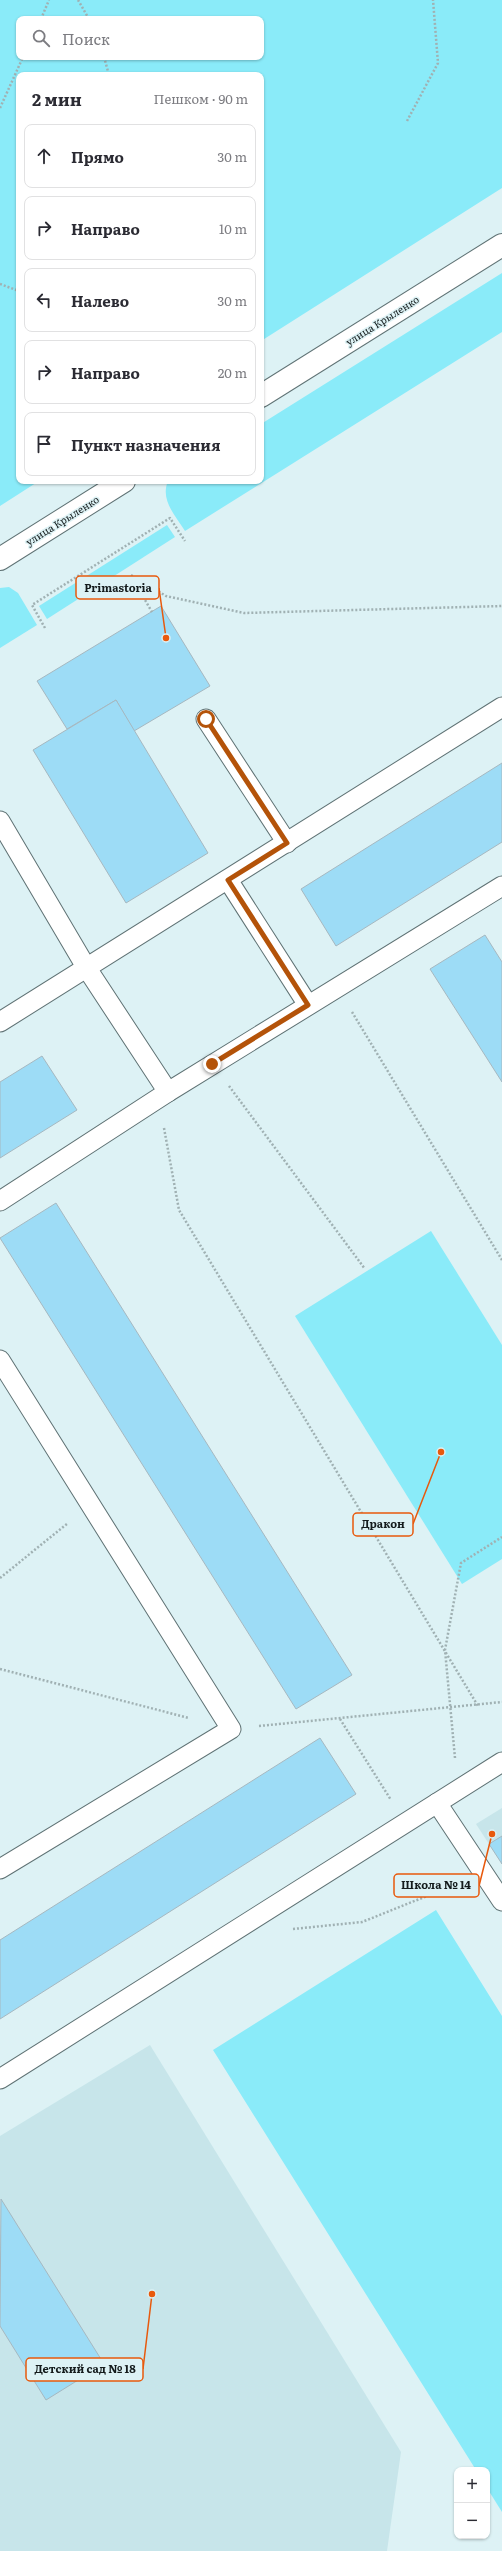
<!DOCTYPE html>
<html lang="ru">
<head>
<meta charset="utf-8">
<style>
  :root { --surface:#fff; --page:#f2f2f3; --text:#2b2b33; --muted:#7c7c81; --line:#e1e1e2 }
  body { margin:0; font-family:Literata,serif; background:var(--page); color:var(--text) }
  .controls { position:absolute; right:12px; bottom:12px; display:grid; overflow:hidden; border-radius:8px; box-shadow:0 1px 3px #0004 }
  .controls button { width:36px; height:36px; display:grid; place-items:center; padding:0; border:0; border-bottom:1px solid var(--line); background:var(--surface); color:var(--text); font:20px sans-serif }
  .stop { position:absolute; width:12px; height:12px; margin:-9px; border:3px solid #b45309; border-radius:50%; background:#fff }
  .stop.end { background:#b45309; border-color:#fff; box-shadow:0 1px 4px #0008 }
  .list { margin:0; padding:0; list-style:none }
  h2 { display:flex; justify-content:space-between; align-items:center; height:52px; margin:0; padding:0 16px; font-size:17px }
  h2 small { font-size:13px; font-weight:400; color:var(--muted) }
  .list li { display:grid; grid-template-columns:26px 1fr auto; gap:12px; align-items:center; box-sizing:border-box; height:64px; margin:0 8px 8px; padding:0 8px; border:1px solid var(--line); border-radius:8px }
  .list b { display:block; font-size:15px; white-space:nowrap }
  .list em { font-size:13px; font-style:normal; color:var(--muted) }
  .icon { flex:none; width:22px; height:22px; fill:none; stroke:currentColor; stroke-width:2; stroke-linecap:round; stroke-linejoin:round }
  .map { position:relative; flex:none; width:502px; height:2551px; overflow:hidden }
  .search { position:absolute; background:var(--surface); box-shadow:0 1px 3px #0004; left:16px; top:16px; width:248px; height:44px; display:flex; align-items:center; gap:10px; box-sizing:border-box; padding:0 14px; border-radius:8px; color:var(--muted); font-size:15px }
  .panel { position:absolute; background:var(--surface); box-shadow:0 1px 3px #0004; left:16px; top:72px; width:248px; height:412px; border-radius:8px }
  .map>svg:first-child { display:block }
  .built { fill:#c7e5ea }
  .green { fill:#8aebf9; fill-rule:evenodd }
  .building { fill:#9ddcf6; stroke:#a6b8c0 }
  .lines { fill:none; stroke-linecap:round; stroke-linejoin:round }
  .lane-casing { stroke:#5f7274; stroke-width:21 }
  .secondary-casing { stroke:#5f7274; stroke-width:24 }
  .path { stroke:#a0b1b3; stroke-width:2.5; stroke-dasharray:2 2; stroke-linecap:butt }
  .lane { stroke:#fff; stroke-width:19 }
  .secondary { stroke:#fff; stroke-width:22 }
  .route { stroke:#b45309; stroke-width:5 }
  .labels { text-anchor:middle; dominant-baseline:central; stroke-width:3; stroke-linejoin:round; paint-order:stroke }
  .street-label { font-size:10px; fill:#141b1c; stroke:#ddf2f5 }
  .leader { fill:none; stroke:#e8590c; stroke-width:1.5 }
  .callout-dot { fill:#e8590c; stroke:#ddf2f5; stroke-width:1.5 }
  .callout { fill:#ddf2f5; stroke:#e8590c; stroke-width:1.5 }
  .callout-label { font-size:11px; text-anchor:middle; font-weight:bold; fill:#141b1c }
</style>
</head>
<body>
<div class="map">
<svg width="502" height="2551" viewBox="0 0 502 2551">
  <rect width="100%" height="100%" fill="#ddf2f5"/>
  <g class="built">
    <polygon points="502,1808 502,1864 476,1824"/>
    <polygon points="150,2045 401,2452 387,2551 0,2551 0,2136"/>
  </g>
  <g class="green">
    <path d="M0 0H502V188L261 341V75H19V481H39L0 506ZM19 19H261V57H19Z"/>
    <path d="M502 273V332L185 531C175 515 160 500 168 481H261V424Z"/>
    <polygon points="167,525 175,537 47,619 39,606"/>
    <polygon points="9,587 18,593 37,625 0,648 0,588"/>
    <polygon points="431,1231 502,1345 502,1559 462,1584 295,1316"/>
    <polygon points="436,1910 502,2016 502,2512 487,2488 487,2470 476,2470 213,2050"/>
  </g>
  <g class="building">
    <polygon points="161,606 210,686 134,731 116,700 67,729 37,681"/>
    <polygon points="116,700 208,853 126,903 33,750"/>
    <polygon points="502,763 502,842 336,946 301,889"/>
    <polygon points="485,935 502,962 502,1082 430,969"/>
    <polygon points="42,1056 77,1110 0,1158 0,1082"/>
    <polygon points="56,1203 352,1675 296,1709 0,1238"/>
    <polygon points="320,1738 356,1794 0,2019 0,1940"/>
    <polygon points="502,1836 502,1864 489,1844"/>
    <polygon points="1,2199 104,2364 46,2400 0,2326"/>
  </g>
  <g class="lines">
    <g class="lane-casing">
      <g id="lane">
        <polyline points="206,719 287,843"/>
        <polyline points="0,821 86,967 168,1092"/>
        <polyline points="228,880 308,1005"/>
        <polyline points="0,1022 502,707"/>
        <polyline points="0,1201 168,1092 502,886"/>
        <polyline points="0,1360 231,1729 0,1869"/>
        <polyline points="437,1803 502,1901"/>
        <polyline points="0,2079 502,1762"/>
      </g>
    </g>
    <g class="secondary-casing">
      <g id="secondary">
        <polyline points="261,396 502,245"/>
        <polyline points="0,559 124,481"/>
      </g>
    </g>
    <g class="path">
      <polyline points="78,0 89,19"/>
      <polyline points="41,19 49,0"/>
      <polyline points="104,57 109,75"/>
      <polyline points="0,108 23,57"/>
      <polyline points="407,121 438,63 433,0"/>
      <polyline points="0,284 19,291"/>
      <polyline points="131,575 166,596 244,613 502,606"/>
      <polyline points="131,576 152,612"/>
      <polyline points="45,628 32,605 170,518 185,541"/>
      <polyline points="352,1012 502,1260"/>
      <polyline points="229,1086 365,1269"/>
      <polyline points="164,1128 179,1210 478,1706"/>
      <polyline points="0,1578 68,1523"/>
      <polyline points="0,1669 189,1718"/>
      <polyline points="340,1719 391,1800"/>
      <polyline points="259,1726 502,1702"/>
      <polyline points="455,1758 445,1650 461,1563 502,1537"/>
      <polyline points="293,1929 362,1922 432,1894"/>
    </g>
    <use href="#lane" class="lane"/>
    <use href="#secondary" class="secondary"/>
  </g>
  <g class="lines">
    <polyline class="route" points="206,719 287,843 228,880 308,1005 212,1064"/>
  </g>
  <g class="labels">
    <g class="street-label">
      <text transform="translate(382 320) rotate(-32)">улица Крыленко</text>
      <text transform="translate(62 520) rotate(-32)">улица Крыленко</text>
    </g>
  </g>
  <path class="leader" d="M166 638L159 588M441 1452L413 1524M492 1834L479 1886M152 2294L143 2369"/>
  <g class="callout-dot">
    <circle cx="166" cy="638" r="4"/>
    <circle cx="441" cy="1452" r="4"/>
    <circle cx="492" cy="1834" r="4"/>
    <circle cx="152" cy="2294" r="4"/>
  </g>
  <g class="callout">
    <rect x="76" y="576" width="83" height="23" rx="4"/>
    <rect x="353" y="1513" width="60" height="23" rx="4"/>
    <rect x="394" y="1874" width="85" height="23" rx="4"/>
    <rect x="26" y="2358" width="117" height="23" rx="4"/>
  </g>
  <g class="callout-label">
    <text x="118" y="592">Primastoria</text>
    <text x="383" y="1528">Дракон</text>
    <text x="436" y="1889">Школа № 14</text>
    <text x="85" y="2373">Детский сад № 18</text>
  </g>
</svg>
<div class="controls">
<button>+</button>
<button>−</button>
</div>
<div class="stop" style="left:206px;top:719px"></div>
<div class="stop end" style="left:212px;top:1064px"></div>
<div class="search"><svg class="icon" aria-label="search" viewBox="0 0 24 24"><circle cx="10" cy="10" r="6"/><path d="M15 15l6 6"/></svg>Поиск</div>
<section class="panel">
<h2>2 мин<small>Пешком · 90 m</small></h2>
<ul class="list">
<li><svg class="icon" aria-label="ahead" viewBox="0 0 24 24"><path d="M12 20V5M6 11l6-6 6 6"/></svg><div><b>Прямо</b></div><em>30 m</em></li>
<li><svg class="icon" aria-label="right" viewBox="0 0 24 24"><path d="M7 20v-9h11M14 6l5 5-5 5"/></svg><div><b>Направо</b></div><em>10 m</em></li>
<li><svg class="icon" aria-label="left" viewBox="0 0 24 24"><path d="M17 20v-9H6M10 6l-5 5 5 5"/></svg><div><b>Налево</b></div><em>30 m</em></li>
<li><svg class="icon" aria-label="right" viewBox="0 0 24 24"><path d="M7 20v-9h11M14 6l5 5-5 5"/></svg><div><b>Направо</b></div><em>20 m</em></li>
<li><svg class="icon" aria-label="arrive" viewBox="0 0 24 24"><path d="M6 21V4h12l-3 4 3 4H6"/></svg><div><b>Пункт назначения</b></div></li>
</ul>
</section>
</div>
</body>
</html>
